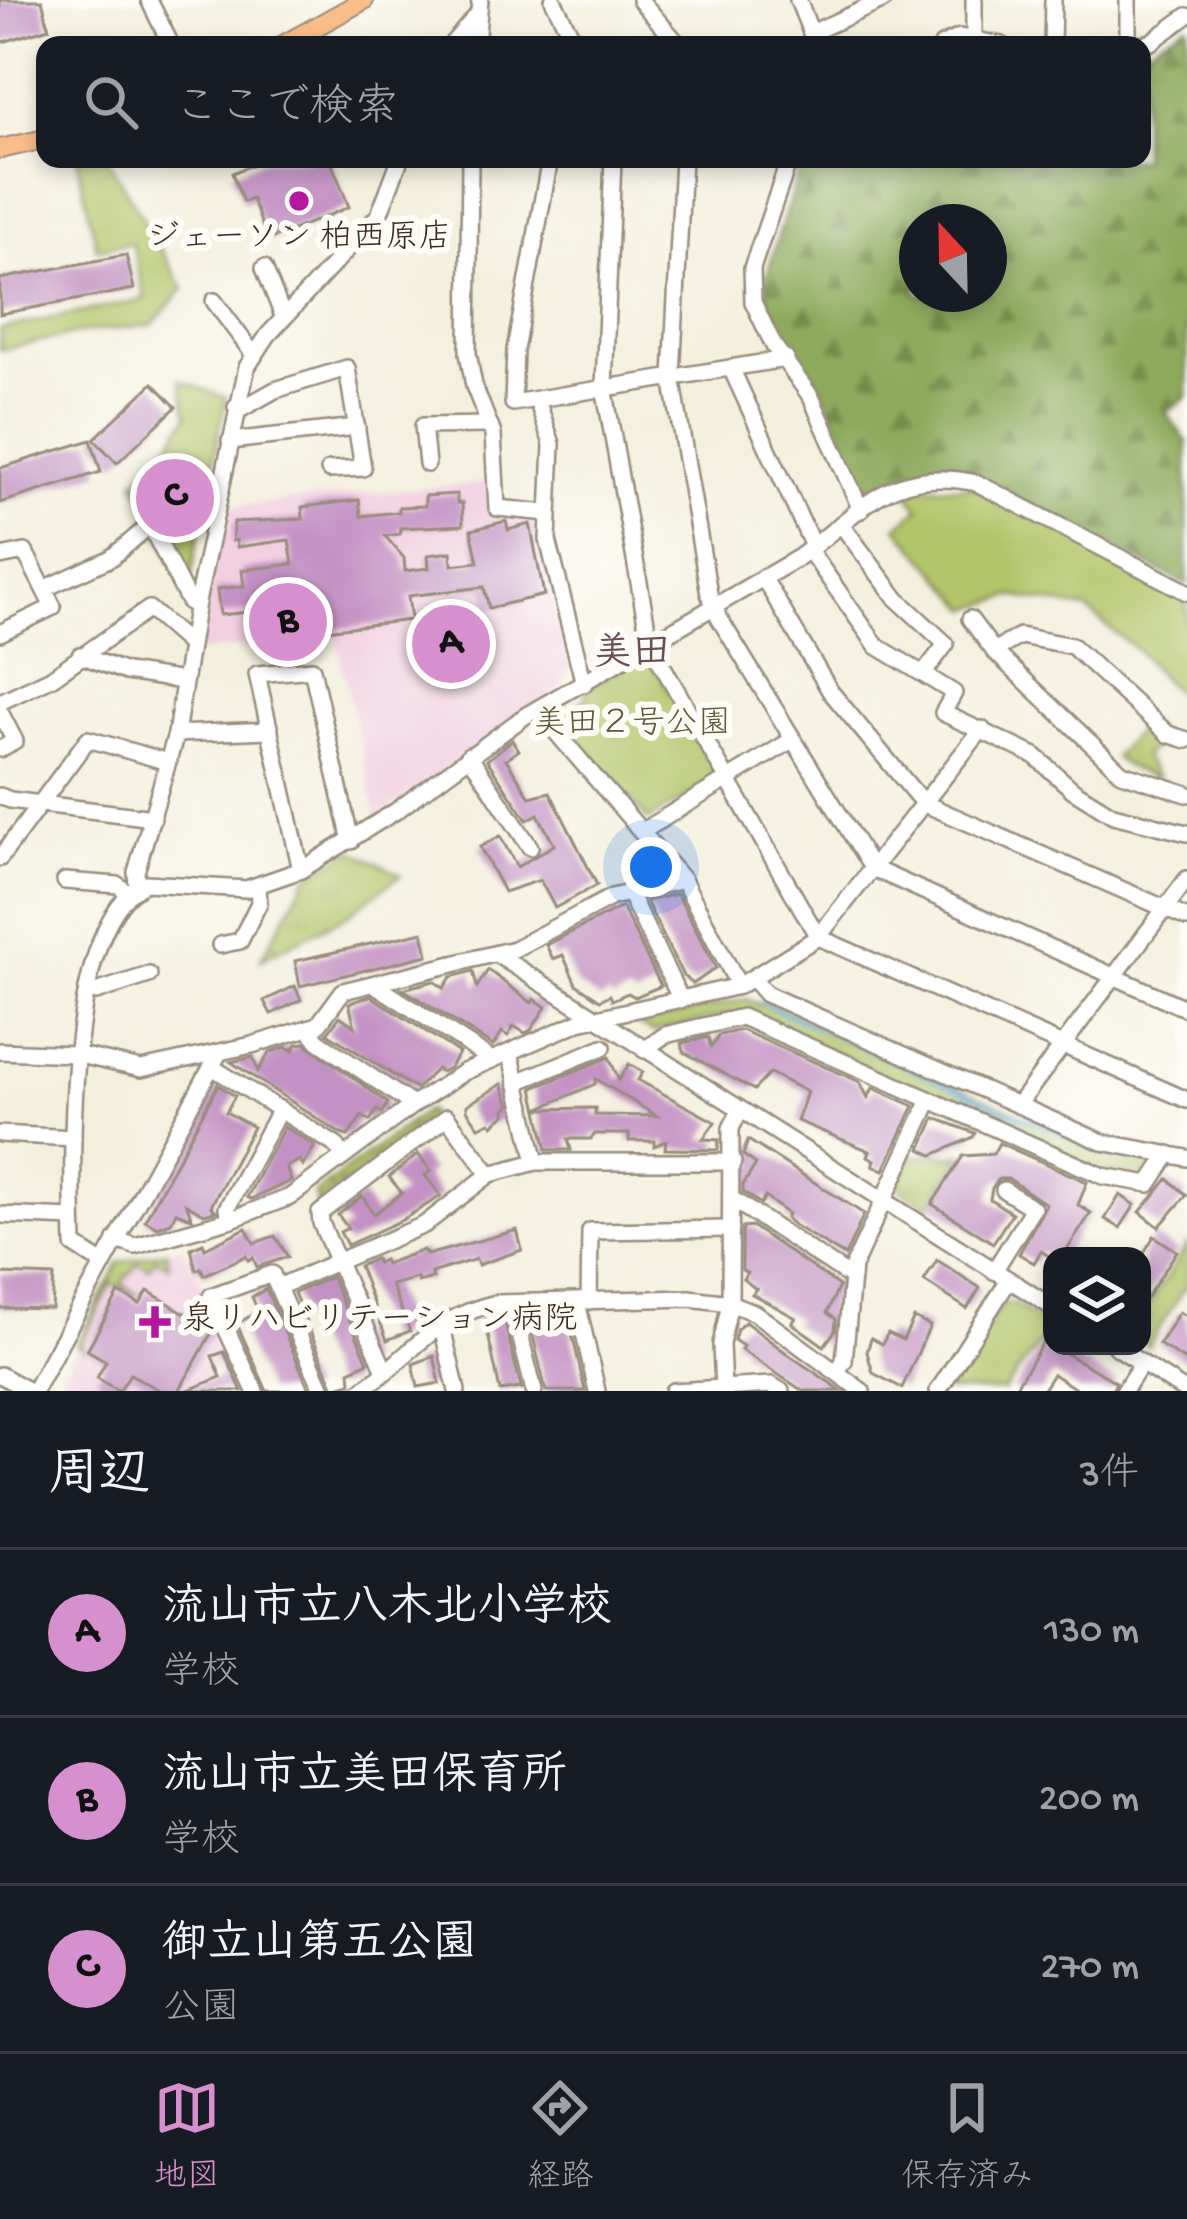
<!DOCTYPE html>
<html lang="ja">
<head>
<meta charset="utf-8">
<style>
  :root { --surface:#171b24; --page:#20242c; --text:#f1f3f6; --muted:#9ea1a6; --line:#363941; --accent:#d690ce }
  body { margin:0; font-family:"Gochi Hand","Klee One",sans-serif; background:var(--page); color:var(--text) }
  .controls { position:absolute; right:36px; bottom:36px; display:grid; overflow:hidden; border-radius:24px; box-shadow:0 6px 18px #0003 }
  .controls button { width:108px; height:108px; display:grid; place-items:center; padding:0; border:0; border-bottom:3px solid var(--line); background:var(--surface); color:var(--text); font:60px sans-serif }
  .compass { position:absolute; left:899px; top:204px; width:108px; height:108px; border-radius:50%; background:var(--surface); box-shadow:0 6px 18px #0003; rotate:338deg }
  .you { position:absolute; left:651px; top:867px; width:42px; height:42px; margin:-30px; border:9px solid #fff; border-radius:50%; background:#1a73e8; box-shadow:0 0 0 18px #1a73e833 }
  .badge { display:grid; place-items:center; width:78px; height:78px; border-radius:50%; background:var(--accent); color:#111; font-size:39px; font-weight:700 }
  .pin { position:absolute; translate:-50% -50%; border:6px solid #fff; box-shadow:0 3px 12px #0006 }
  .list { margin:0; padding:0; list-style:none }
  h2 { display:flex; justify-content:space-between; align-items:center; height:156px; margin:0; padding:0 48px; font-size:51px }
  h2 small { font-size:39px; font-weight:400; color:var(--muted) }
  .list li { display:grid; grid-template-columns:78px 1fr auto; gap:36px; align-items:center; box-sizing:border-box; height:168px; padding:0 48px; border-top:3px solid var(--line) }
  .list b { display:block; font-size:45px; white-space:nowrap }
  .list p { margin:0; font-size:39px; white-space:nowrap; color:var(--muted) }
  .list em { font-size:39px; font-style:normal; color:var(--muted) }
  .icon { flex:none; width:66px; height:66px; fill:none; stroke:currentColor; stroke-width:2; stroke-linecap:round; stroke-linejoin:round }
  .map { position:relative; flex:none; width:1187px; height:1391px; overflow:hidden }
  .search { position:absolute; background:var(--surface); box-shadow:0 6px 18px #0003; left:36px; right:36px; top:36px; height:132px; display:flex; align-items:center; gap:30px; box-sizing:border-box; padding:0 42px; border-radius:24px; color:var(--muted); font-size:45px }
  .sheet { height:660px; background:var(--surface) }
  nav { display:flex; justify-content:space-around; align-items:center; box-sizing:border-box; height:168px; border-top:3px solid var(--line); background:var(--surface); font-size:33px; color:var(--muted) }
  nav a { display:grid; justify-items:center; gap:6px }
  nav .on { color:var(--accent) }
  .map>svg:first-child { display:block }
  .built { fill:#f2cfe1 }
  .grass { fill:url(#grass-tufts); stroke:#767844; stroke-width:3 }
  .forest { fill:url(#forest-firs); stroke:#646a3e; stroke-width:3; fill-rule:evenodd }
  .park { fill:#b2c569; stroke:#767844; stroke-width:3 }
  .garden { fill:url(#garden-dots); stroke:#767844; stroke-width:3 }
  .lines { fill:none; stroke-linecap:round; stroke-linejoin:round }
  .stream { stroke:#5ca7d4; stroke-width:4.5 }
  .building { fill:#c392c4; fill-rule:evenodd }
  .minor-casing { stroke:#988d7e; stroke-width:20 }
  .major-casing { stroke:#988d7e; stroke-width:22 }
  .minor { stroke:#fff; stroke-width:15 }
  .major { stroke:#f9bd89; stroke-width:18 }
  .poi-dot { fill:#b5179e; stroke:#fdfcf7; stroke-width:4.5 }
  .labels { text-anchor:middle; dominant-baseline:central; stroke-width:12; stroke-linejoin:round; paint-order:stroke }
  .poi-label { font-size:33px; fill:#3b2a1e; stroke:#fdfcf7 }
  .park-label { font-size:33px; fill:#5f5834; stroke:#fdfcf7 }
  .quarter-label { font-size:39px; font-weight:bold; fill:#6b4e58; stroke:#fdfcf7 }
</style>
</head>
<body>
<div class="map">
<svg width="1187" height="1391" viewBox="0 0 1187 1391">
  <defs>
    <pattern id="grass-tufts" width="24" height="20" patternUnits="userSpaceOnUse" patternTransform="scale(3)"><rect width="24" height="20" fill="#b2c569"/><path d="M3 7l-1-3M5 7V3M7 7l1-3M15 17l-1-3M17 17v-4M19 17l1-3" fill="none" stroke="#9aa95b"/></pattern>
    <pattern id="forest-firs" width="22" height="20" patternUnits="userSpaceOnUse" patternTransform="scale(3)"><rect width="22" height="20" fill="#8daa5d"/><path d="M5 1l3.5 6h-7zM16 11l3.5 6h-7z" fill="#748b4c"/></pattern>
    <pattern id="garden-dots" width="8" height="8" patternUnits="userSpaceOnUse" patternTransform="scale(3)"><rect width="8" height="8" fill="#b2c569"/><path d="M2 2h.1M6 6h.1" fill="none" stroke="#9aa95b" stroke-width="1.8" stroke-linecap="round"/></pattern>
  </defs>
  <rect width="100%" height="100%" fill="#fdfcf7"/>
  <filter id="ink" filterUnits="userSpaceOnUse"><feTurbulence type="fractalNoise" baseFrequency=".00833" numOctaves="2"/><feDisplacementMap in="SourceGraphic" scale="24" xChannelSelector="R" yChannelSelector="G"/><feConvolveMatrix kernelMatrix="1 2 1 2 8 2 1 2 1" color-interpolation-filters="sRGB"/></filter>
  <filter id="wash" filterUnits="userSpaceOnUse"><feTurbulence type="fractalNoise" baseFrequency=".004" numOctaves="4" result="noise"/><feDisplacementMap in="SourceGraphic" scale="48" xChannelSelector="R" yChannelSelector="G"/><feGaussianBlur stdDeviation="2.7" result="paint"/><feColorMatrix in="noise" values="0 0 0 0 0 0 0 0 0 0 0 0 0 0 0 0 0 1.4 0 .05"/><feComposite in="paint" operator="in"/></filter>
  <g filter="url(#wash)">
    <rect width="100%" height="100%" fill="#f4f0de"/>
    <g class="built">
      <polygon points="491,482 491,516 517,513 538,519 552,597 570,664 559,689 377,817 335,636 193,653 221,507"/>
      <polygon points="182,1247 230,1338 200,1391 55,1391 119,1263"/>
    </g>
    <g class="grass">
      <polygon points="353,850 401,875 346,916 261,959 308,875"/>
      <polygon points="427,1110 432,1118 317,1204 314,1194"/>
      <polygon points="962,1154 928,1207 897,1187 911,1157"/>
    </g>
    <path class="forest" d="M1187 24V397L1166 413 1187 442V585L975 477C934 466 904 473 870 496L820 386 785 341 767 300 766 278 778 236 798 174 811 159H1142V51ZM917 222H989V294H917Z"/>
    <g class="park">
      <polygon points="77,159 108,159 184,289 152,325 85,332 0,350 0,329 145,299 132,243 97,249"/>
      <polygon points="180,380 226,398 190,582 185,583 135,481 163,453 188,416"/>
      <polygon points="971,486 1187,596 1187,700 1165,682 1139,652 1086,609 1012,596 970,609 897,527 919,509 904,488"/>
      <polygon points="642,655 649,656 717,773 715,781 648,820 560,719 561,713 588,696 585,690"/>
      <polygon points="1146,721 1167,741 1143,755 1158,779 1127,767 1114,757"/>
      <polygon points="745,999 760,1005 762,1000 1110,1154 1152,1159 1154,1166 1142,1178 1105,1172 741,1012 654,1032 636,1024"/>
      <polygon points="1187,1245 1187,1284 1148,1346 1142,1342 1142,1315"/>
      <polygon points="1012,1303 1052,1328 1052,1341 1044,1337 1004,1391 946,1391 1002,1304"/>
    </g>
    <polygon class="garden" points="166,1251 169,1266 155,1259 149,1268 138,1263 122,1284 140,1296 112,1284 81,1344 83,1349 76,1345 119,1263"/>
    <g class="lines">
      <polyline class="stream" points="762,1003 1107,1155 1150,1161"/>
    </g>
    <g id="blocks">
      <g class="building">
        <polygon points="0,0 42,0 49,28 0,43"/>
        <polygon points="266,159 330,159 349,207 268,240 252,199 243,202 232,173"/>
        <polygon points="126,255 134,289 0,314 0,279"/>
        <polygon points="153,383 176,407 117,463 94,439"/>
        <polygon points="91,440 101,472 0,503 0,468"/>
        <polygon points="457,494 457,503 462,503 463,525 400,528 400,534 385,536 404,558 405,571 429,568 428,555 451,552 452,565 478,562 471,530 506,521 508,530 530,524 544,595 489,608 484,587 408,596 411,620 325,630 322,604 220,615 217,589 244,586 242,570 293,564 289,540 237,547 236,540 232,541 234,522 303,519 302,507 359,500 361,516 399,512 399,507 425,506 425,496"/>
        <polygon points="512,740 519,750 506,759 530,797 550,792 597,885 555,908 540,880 504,892 480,847 500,836 517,867 554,845 538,814 527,820 487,760"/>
        <polygon points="677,894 716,968 693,984 683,976 646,901"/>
        <polygon points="622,907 661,986 635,997 628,993 612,1000 610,995 600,1000 576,984 563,955 553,959 546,945"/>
        <polygon points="423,932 428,955 300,986 295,961"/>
        <polygon points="488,970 532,1003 534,999 546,1007 531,1030 525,1033 514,1026 508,1036 502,1032 493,1046 403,989 434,981 444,988 451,977 473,971 477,987"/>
        <polygon points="295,986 301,1000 271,1014 264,1001"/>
        <polygon points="371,996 459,1053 449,1068 441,1072 437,1069 416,1089 327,1033 340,1016 355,1027 349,1003"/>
        <polygon points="741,1030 860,1082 868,1098 873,1088 914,1106 884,1170 873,1165 875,1160 868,1156 870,1151 797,1121 807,1092 770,1073 754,1090 684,1052 682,1043 708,1037 711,1047 719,1035"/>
        <polygon points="305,1043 388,1103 382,1113 377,1110 370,1121 362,1116 348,1136 341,1134 231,1062 253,1057 258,1071 270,1052 286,1047 293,1051 297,1044"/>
        <path d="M609 1057 619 1080 629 1064 643 1072 638 1080 715 1122 703 1139 719 1140 718 1150 665 1149 666 1141 654 1146V1141H629V1134H595L591 1139H568L571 1150H547L533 1088ZM596 1079 617 1092 657 1116 595 1115V1108L538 1109 595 1084Z"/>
        <polygon points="502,1084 510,1105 505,1109 506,1114 493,1125 490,1122 479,1127 467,1110 467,1105"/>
        <polygon points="218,1085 235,1096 226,1112 253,1127 211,1206 216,1211 204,1214 186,1204 192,1218 176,1212 171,1222 158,1227 145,1220"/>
        <polygon points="935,1118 975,1133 973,1137 933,1155 921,1149"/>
        <polygon points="284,1127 315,1146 303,1166 300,1160 286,1167 291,1181 251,1199 247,1197"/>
        <polygon points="748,1140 864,1214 845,1256 792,1224 786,1218 788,1214 765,1197 761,1204 743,1192 743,1185 756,1164 743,1155"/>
        <polygon points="999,1143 1087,1182 1078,1205 1091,1213 1063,1256 1049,1256 1041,1251 1034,1263 1019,1254 1046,1204 1009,1179 999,1179 992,1188 990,1199 1012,1213 993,1243 932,1204 963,1156 993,1154"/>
        <polygon points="418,1154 431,1171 425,1175 441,1196 402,1220 347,1245 340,1232 348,1228 338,1215 362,1196 374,1214 402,1193 389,1177"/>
        <polygon points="1168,1179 1187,1195 1159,1227 1140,1212"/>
        <polygon points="1120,1195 1135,1205 1120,1228 1105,1219"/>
        <polygon points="753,1227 839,1286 827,1313 836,1319 835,1331 824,1346 792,1323 796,1318 752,1294 756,1289 743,1279 747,1273 742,1270 742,1235 743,1228"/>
        <polygon points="246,1228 254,1243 275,1236 288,1257 257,1267 253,1258 248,1260 246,1256 204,1275 201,1268 196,1270 191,1248 203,1243 205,1248"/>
        <polygon points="517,1230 522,1250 478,1265 476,1259 431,1273 433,1278 418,1282 417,1278 391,1285 410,1331 387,1340 359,1266 375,1259 377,1263 383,1260 385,1264 423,1250 427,1255"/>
        <polygon points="1154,1236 1177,1251 1142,1305 1142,1256"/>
        <polygon points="937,1260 980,1288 967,1309 924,1281"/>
        <polygon points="0,1274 54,1276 52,1309 0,1308"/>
        <polygon points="331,1277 368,1362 350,1371 351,1383 334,1388 294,1293"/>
        <polygon points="266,1289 310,1391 267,1391 237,1324 258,1311 252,1297"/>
        <polygon points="148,1291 213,1330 179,1391 161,1391 130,1374 119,1391 97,1378 106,1361 87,1350 119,1293 140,1304"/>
        <polygon points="1179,1312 1187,1317 1187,1362 1159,1344"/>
        <polygon points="503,1315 522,1391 521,1388 500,1391 485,1320"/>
        <polygon points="549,1315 550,1321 565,1317 569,1320 585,1391 546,1391 529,1320"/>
        <polygon points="914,1318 930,1326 902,1388 873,1373 867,1352 871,1338 882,1344 888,1333 903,1340"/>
        <polygon points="745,1322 789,1355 842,1391 803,1391 741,1350 743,1346 734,1340 737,1329"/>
        <polygon points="1044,1341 1116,1382 1112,1391 1079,1391 1053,1374 1042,1391 1013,1391"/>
        <polygon points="224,1352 242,1391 186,1391 221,1377 212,1356"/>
        <polygon points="434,1356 440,1383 418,1387 413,1364"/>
      </g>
    </g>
  </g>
  <g filter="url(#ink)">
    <use href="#blocks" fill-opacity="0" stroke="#988d7e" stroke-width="3"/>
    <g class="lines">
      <g class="minor-casing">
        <g id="minor">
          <polyline points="149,0 171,45"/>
          <polyline points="553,0 576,45"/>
          <polyline points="640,0 679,45"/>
          <polyline points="798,0 816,45"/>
          <polyline points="974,0 974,38"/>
          <polyline points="811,33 884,0"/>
          <polyline points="451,45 478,14"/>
          <polyline points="476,45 480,0"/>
          <polyline points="942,45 960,37 1002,45"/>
          <polyline points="1052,45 1053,0"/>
          <polyline points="1128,45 1128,0"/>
          <polyline points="1138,45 1151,42 1187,16"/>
          <polyline points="470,159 468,353 474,386 493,434 497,508 548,513"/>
          <polyline points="550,159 515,350 513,403 786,359"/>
          <polyline points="613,159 604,387 650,644 818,937 1187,1100"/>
          <polyline points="683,159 672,377 709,594 719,618 872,868 1187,1009"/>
          <polyline points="794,159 786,169 752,268 753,302 774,346 811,397 861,510"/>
          <polyline points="264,268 283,316"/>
          <polyline points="214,301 254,355"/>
          <polyline points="731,368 812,544"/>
          <polyline points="537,400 552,444 548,540 584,684"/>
          <polyline points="236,407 243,408 275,390 347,368 363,468 329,470"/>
          <polyline points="230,441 357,427"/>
          <polyline points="427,464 423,426 490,425"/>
          <polyline points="841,524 897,599 946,644 924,673"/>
          <polyline points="809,550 877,646 954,693 943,713 1035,756 1073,790 1113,815 1187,833"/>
          <polyline points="0,557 25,552 53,607 0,633"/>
          <polyline points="763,577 830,691 923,803 1187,918"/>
          <polyline points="44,589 111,558 150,525 189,602 197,602"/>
          <polyline points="970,619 994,651 1122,773 1187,794"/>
          <polyline points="994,651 1020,636 1072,646 1168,734 1187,740"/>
          <polyline points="80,655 126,672 183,681"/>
          <polyline points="0,702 51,678 149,609 189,644"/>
          <polyline points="537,710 683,880 739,986"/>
          <polyline points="0,712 15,741 0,749"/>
          <polyline points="176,734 270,730"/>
          <polyline points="469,755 530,847"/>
          <polyline points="0,796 10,800 153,818"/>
          <polyline points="641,832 792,740"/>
          <polyline points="0,858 88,739 168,762"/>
          <polyline points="301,870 257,674 312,669 351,841"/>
          <polyline points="65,881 118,885 128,893"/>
          <polyline points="137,887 136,872 176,734 197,602 247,367 268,335 379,215 400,159"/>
          <polyline points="629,893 681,1000"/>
          <polyline points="220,945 240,941 259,903 258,886"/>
          <polyline points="496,954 1052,1307"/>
          <polyline points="752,978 766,994 1102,1142 1187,1158"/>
          <polyline points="374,984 492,1060"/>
          <polyline points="87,989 96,992 149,975"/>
          <polyline points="308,1028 318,1041 413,1105"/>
          <polyline points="644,1050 665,1035 742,1017 1103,1176 1149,1184 1169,1154"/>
          <polyline points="0,1051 75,1054 141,1069 252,1045 318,1025 343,991 514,949 612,897 683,880"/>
          <polyline points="510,1052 536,1162"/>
          <polyline points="212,1067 337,1146 344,1156"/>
          <polyline points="517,1082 603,1047"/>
          <polyline points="1018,1105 1187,879"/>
          <polyline points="0,1134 73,1138"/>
          <polyline points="732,1199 852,1278"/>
          <polyline points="0,1215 73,1218"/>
          <polyline points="232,1219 227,1208 280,1109"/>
          <polyline points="116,1240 135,1246 232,1219 290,1197 413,1105 464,1072 579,1022 739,986 818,937 982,729"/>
          <path d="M102 1263 74 1245C72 1167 63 920 146 883L246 889 301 870 396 811 525 716 798 558C862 512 889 464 977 483L1187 592"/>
          <polyline points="994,1271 1033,1208 1004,1190"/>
          <polyline points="278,1287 424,1225 490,1174 536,1162 733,1162"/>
          <polyline points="589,1301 590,1231 731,1229"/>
          <polyline points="577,1302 597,1391"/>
          <polyline points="512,1303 534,1391"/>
          <polyline points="441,1323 457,1391"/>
          <polyline points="1115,1346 1185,1391"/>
          <polyline points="385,1371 321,1223 320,1213 447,1117 490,1174"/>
          <polyline points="837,1371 844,1361 853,1267 929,1102"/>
          <polyline points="0,1375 29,1391"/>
          <polyline points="34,1391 219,1053"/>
          <polyline points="255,1391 211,1296 272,1274 323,1391"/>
          <path d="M360 1391C415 1355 424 1321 496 1303L690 1298 730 1303 755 1313 862 1391"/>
          <polyline points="673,1391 771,1385 781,1391"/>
          <polyline points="723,1391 721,1344 730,1303 731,1128 740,1111"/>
          <polyline points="938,1391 1009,1280"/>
          <polyline points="1124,1391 1142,1363"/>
        </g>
      </g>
      <g class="major-casing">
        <g id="major">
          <polyline points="283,45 364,0"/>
          <polyline points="0,149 45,139"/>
        </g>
      </g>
      <use href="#minor" class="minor"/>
      <use href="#major" class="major"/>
    </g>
  </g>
  <g class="poi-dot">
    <circle cx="299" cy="201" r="12"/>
    <path d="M149 1304h12v12h12v12h-12v12h-12v-12h-12v-12h12z"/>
  </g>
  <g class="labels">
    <g class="poi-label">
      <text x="299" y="240">ジェーソン 柏西原店</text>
      <text x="182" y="1322" text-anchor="start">泉リハビリテーション病院</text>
    </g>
    <g class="park-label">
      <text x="632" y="726">美田２号公園</text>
    </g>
    <g class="quarter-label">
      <text x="632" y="656">美田</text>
    </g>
  </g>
</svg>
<div class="controls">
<button><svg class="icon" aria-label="layers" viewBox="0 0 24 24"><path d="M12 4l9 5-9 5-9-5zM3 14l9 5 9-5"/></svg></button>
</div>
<svg class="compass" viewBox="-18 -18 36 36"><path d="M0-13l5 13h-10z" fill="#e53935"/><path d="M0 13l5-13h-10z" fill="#9ea1a6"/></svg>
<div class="you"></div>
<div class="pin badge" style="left:451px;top:644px">A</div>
<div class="pin badge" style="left:288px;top:622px">B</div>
<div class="pin badge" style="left:175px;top:498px">C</div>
<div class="search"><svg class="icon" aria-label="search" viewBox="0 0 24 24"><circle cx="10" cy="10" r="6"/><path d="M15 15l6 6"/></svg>ここで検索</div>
</div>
<section class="sheet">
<h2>周辺<small>3件</small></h2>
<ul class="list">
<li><span class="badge">A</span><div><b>流山市立八木北小学校</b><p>学校</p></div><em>130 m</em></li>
<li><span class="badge">B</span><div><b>流山市立美田保育所</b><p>学校</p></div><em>200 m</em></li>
<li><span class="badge">C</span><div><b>御立山第五公園</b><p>公園</p></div><em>270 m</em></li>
</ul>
</section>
<nav>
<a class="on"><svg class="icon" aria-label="map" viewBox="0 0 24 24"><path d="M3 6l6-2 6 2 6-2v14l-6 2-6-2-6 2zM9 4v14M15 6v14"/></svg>地図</a>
<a><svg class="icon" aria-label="directions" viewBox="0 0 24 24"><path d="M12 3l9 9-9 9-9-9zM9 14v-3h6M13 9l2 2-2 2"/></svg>経路</a>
<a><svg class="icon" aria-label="saved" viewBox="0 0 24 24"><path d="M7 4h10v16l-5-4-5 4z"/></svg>保存済み</a>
</nav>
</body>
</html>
